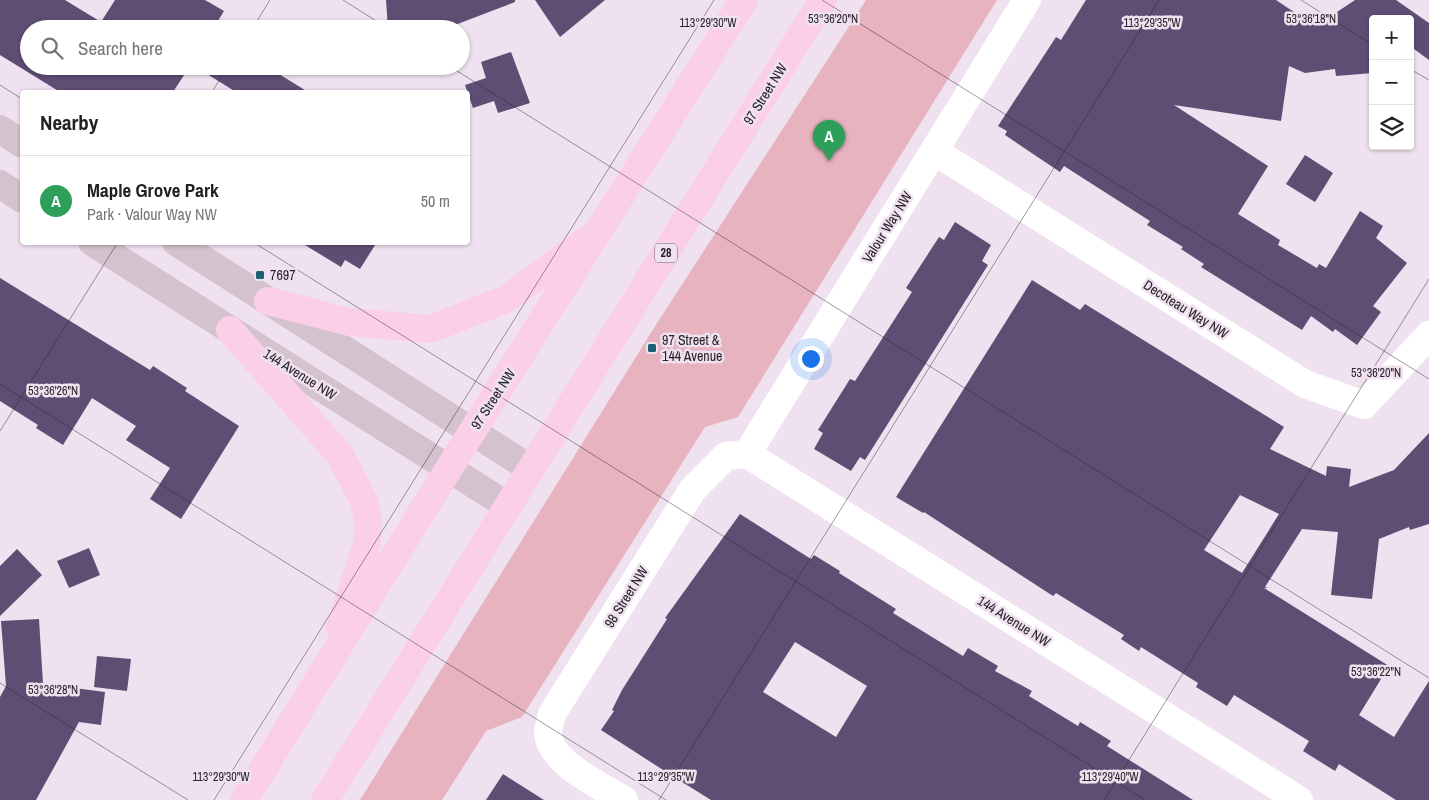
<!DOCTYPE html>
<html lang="en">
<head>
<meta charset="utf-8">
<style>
  :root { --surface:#fff; --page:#f6f6f6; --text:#222; --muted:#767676; --line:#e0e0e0; --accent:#111827 }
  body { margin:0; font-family:"Archivo Narrow",sans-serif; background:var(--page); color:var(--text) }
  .controls { position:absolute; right:15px; top:15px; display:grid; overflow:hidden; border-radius:5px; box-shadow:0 1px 4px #0004 }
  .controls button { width:45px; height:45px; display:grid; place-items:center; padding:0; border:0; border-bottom:1px solid var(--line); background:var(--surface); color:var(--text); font:25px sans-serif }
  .you { position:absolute; left:810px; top:358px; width:18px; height:18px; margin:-12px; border:4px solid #fff; border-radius:50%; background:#1a73e8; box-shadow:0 0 0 8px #1a73e833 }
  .badge { display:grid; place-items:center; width:32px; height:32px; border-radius:50%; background:var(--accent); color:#fff; font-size:16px; font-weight:700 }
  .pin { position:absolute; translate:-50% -41px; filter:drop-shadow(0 1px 2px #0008) }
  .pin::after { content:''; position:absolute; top:26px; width:18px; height:15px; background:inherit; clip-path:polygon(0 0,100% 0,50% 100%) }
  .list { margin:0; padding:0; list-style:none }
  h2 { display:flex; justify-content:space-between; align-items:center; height:65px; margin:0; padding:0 20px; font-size:21px }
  h2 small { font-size:16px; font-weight:400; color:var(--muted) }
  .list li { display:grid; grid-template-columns:32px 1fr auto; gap:15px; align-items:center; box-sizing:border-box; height:90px; padding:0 20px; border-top:1px solid var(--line) }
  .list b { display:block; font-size:19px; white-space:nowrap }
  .list p { margin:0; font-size:16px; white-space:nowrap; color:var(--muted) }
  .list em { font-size:16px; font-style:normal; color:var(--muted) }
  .icon { flex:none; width:28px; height:28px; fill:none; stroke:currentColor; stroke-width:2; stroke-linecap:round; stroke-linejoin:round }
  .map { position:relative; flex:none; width:1429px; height:800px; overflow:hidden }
  .search { position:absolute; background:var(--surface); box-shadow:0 1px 4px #0004; left:20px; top:20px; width:450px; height:55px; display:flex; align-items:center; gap:12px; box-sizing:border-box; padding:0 18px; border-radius:28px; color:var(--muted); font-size:19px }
  .panel { position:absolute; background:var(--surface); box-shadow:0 1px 4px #0004; left:20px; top:90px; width:450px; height:155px; border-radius:5px }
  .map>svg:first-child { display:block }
  .green { fill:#e6b3be }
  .building { fill:#5e4e74; fill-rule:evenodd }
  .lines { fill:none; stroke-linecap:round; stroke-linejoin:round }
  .street { stroke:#fff; stroke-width:28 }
  .secondary { stroke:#d4c2cc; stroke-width:28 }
  .primary { stroke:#fbcfe8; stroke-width:28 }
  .ticks { fill:none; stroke:#282328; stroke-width:1; stroke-opacity:0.45 }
  .poi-dot { fill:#1c5f73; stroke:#efe1ef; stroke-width:2 }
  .labels { text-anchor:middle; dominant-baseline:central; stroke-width:5; stroke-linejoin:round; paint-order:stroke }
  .shield { fill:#efe1ef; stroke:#645c64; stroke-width:1 }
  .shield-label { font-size:12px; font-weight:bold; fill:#282328 }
  .street-label { font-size:14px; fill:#282328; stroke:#efe1ef }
  .poi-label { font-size:14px; fill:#282328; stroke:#efe1ef; text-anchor:start }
  .ticks-label { font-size:12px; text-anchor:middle; fill:#282328; stroke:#efe1ef; stroke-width:5; stroke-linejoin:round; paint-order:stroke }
</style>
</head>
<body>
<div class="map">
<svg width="1429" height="800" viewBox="0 0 1429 800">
  <rect width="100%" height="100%" fill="#efe1ef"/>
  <polygon class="green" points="866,0 997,0 738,417 705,427 522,717 486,731 442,800 360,800 654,328"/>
  <g class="building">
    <polygon points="0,0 65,0 101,22 115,0 205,0 224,11 213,29 29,29 29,66 190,66 173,92 60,92 0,55"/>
    <polygon points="386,0 515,0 515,2 455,25 456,29 388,29"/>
    <polygon points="535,0 605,0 560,37"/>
    <polygon points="1086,0 1276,0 1300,16 1337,12 1355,0 1396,0 1429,23 1429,60 1410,46 1410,19 1373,19 1373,73 1336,76 1335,69 1305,73 1289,66 1281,121 1174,105 1268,166 1238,214 1280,240 1278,245 1317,268 1319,264 1326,268 1360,211 1383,226 1376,238 1407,263 1373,306 1381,312 1357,345 1335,329 1333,332 1311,316 1302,330 1201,267 1204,264 1181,249 1183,247 1147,225 1150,221 1064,166 1060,172 1005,135 1007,131 998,126 1056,37 1061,40"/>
    <polygon points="511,52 530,103 498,113 494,101 473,108 465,85 486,78 481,62"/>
    <polygon points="194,66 266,66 308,92 236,92"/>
    <polygon points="1305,155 1333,173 1315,202 1286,184"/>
    <polygon points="955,222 991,245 982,261 988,265 865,460 860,457 851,471 814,449 823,433 818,430 850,379 855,381 912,292 906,288 939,237 944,240"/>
    <polygon points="300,242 377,242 360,269 345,260 341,267"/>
    <polygon points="0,278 150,370 153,366 187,388 185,391 239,426 181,519 150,499 170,468 126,440 136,426 92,398 63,445 36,428 38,425 0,401"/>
    <path d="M1032 280 1080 310 1085 304 1284 427 1270 449 1326 476 1327 466 1351 469 1349 487 1394 470 1429 433V524L1410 530 1409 527 1379 539 1372 599 1331 595 1338 532 1302 529 1265 587 1268 588H1264L1389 666 1359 715 1394 737 1429 681V800H1396L1339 764 1335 771 1303 751 1309 741 1234 695 1227 706 1196 687 1198 683 1141 647 1139 651 1121 639 1124 635 1056 593 1053 596 924 512 923 513 896 497ZM1240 495 1279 514 1242 573 1204 550Z"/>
    <path d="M740 514 811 559 814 555 840 571 839 573 896 609 893 613 963 656 968 648 998 666 995 671 1032 691 1029 696 1078 726 1080 722 1111 741 1107 746 1193 800H711L674 777 601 730 614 711 612 710 622 690 667 619 665 618ZM795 642 867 686 836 737 763 692Z"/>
    <polygon points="89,548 100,575 69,588 57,561"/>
    <polygon points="17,549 42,575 0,616 0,566"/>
    <polygon points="39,619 43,684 105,692 101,725 79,722 36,800 0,800 0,697 6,686 1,621"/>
    <polygon points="97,656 131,659 127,691 94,687"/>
    <polygon points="503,774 544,800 486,800"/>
  </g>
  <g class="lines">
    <g class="street">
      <polyline points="934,151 1305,384 1364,405 1429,335"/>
      <polyline points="747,454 1027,0"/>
      <path d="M624 800C601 786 550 763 548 733 548 727 551 719 552 714L693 489 726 456 747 454 1299 800"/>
    </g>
    <g class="secondary">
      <polyline points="0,129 22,144"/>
      <polyline points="0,184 22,199"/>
      <polyline points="92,242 508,506"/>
      <polyline points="176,242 531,469"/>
    </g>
    <g class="primary">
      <polyline points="268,301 349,322 430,329 506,299 587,240"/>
      <polyline points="230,330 340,455 364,501 368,521 367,543 340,627"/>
      <polyline points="244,800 431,497 744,0"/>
      <polyline points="325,800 823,0"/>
    </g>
  </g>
  <path class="ticks" d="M343 0 389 29M822 0 1429 379M1301 0 1373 45M252 29 270 0M449 66 1429 678M1410 69 1429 80M0 85 22 99M212 92 228 66M253 242 1145 800M0 384 666 800M0 431 118 242M0 683 188 800M214 800 714 0M659 800 1159 0M1104 800 1429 279"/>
  <g class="poi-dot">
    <rect x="255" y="270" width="10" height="10" rx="2.5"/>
    <rect x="647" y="343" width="10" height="10" rx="2.5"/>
  </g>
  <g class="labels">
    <rect class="shield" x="655" y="243.5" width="22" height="19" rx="4"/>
    <g class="shield-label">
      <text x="666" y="253">28</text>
    </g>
    <g class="street-label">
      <text transform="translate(765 94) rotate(-58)">97 Street NW</text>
      <text transform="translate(887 227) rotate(-58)">Valour Way NW</text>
      <text transform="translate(1186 309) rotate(32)">Decoteau Way NW</text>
      <text transform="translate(300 374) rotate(32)">144 Avenue NW</text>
      <text transform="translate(493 399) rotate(-57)">97 Street NW</text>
      <text transform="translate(626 597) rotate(-58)">98 Street NW</text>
      <text transform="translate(1014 621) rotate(32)">144 Avenue NW</text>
    </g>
    <g class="poi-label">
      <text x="270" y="275">7697</text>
      <text x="662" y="340">97 Street &amp;<tspan x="662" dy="16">144 Avenue</tspan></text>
    </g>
  </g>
  <g class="ticks-label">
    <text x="833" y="23">53°36'20"N</text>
    <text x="1311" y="23">53°36'18"N</text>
    <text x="708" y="27">113°29'30"W</text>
    <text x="1152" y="27">113°29'35"W</text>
    <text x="1376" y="377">53°36'20"N</text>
    <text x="53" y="395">53°36'26"N</text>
    <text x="1376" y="676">53°36'22"N</text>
    <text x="53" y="694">53°36'28"N</text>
    <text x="221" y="781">113°29'30"W</text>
    <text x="666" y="781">113°29'35"W</text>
    <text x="1110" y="781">113°29'40"W</text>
  </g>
</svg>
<div class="controls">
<button>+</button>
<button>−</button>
<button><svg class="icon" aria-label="layers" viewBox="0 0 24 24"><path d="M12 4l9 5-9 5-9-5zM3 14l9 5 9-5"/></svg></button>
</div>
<div class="you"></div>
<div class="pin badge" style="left:829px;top:161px;background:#2e9e5b">A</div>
<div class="search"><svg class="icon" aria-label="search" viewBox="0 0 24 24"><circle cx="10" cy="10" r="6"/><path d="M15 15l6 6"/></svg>Search here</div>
<section class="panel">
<h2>Nearby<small></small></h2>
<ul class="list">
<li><span class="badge" style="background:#2e9e5b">A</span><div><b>Maple Grove Park</b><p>Park · Valour Way NW</p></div><em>50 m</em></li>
</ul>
</section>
</div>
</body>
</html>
